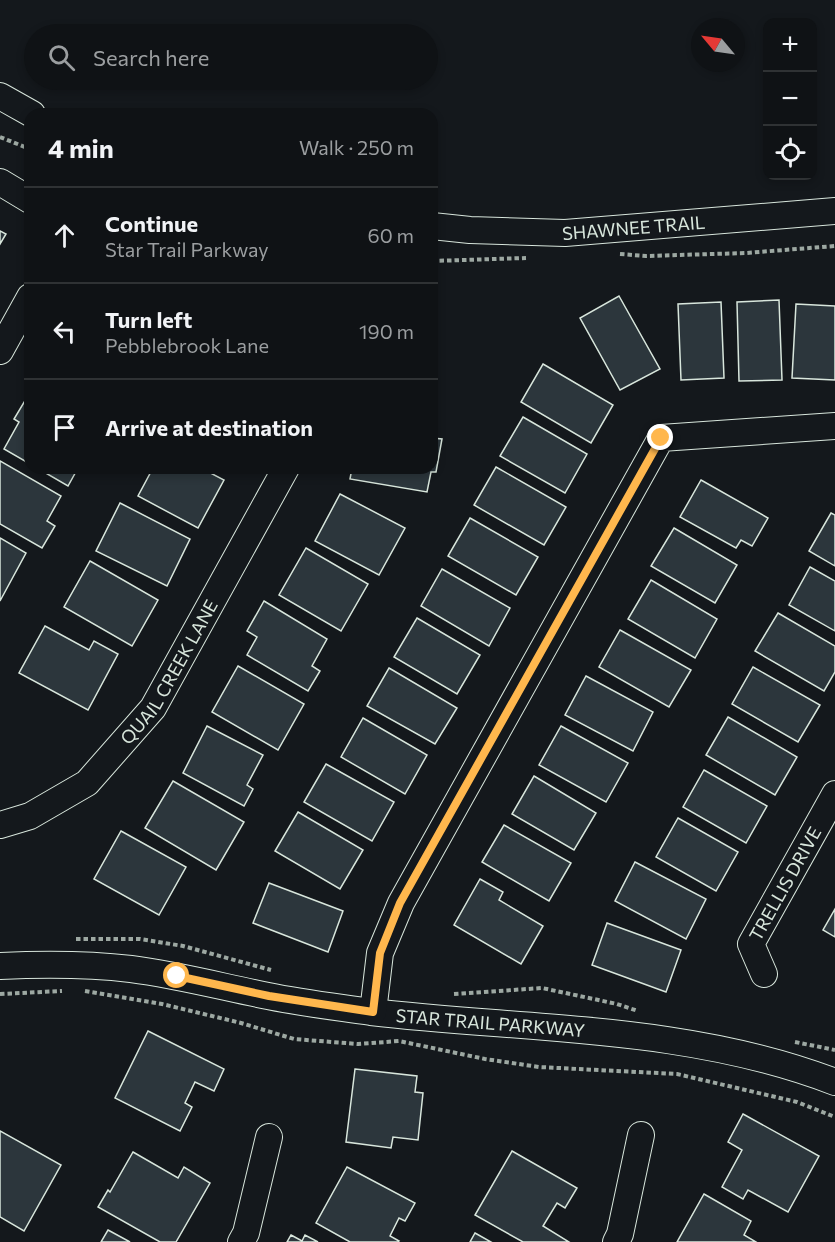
<!DOCTYPE html>
<html lang="en">
<head>
<meta charset="utf-8">
<style>
  :root { --surface:#0f1215; --page:#1d2022; --text:#f1f3f6; --muted:#9b9ea0; --line:#2f3234 }
  body { margin:0; font-family:Commissioner,sans-serif; background:var(--page); color:var(--text) }
  .controls { position:absolute; right:18px; top:18px; display:grid; overflow:hidden; border-radius:12px; box-shadow:0 3px 9px #0003 }
  .controls button { width:54px; height:54px; display:grid; place-items:center; padding:0; border:0; border-bottom:2px solid var(--line); background:var(--surface); color:var(--text); font:30px sans-serif }
  .compass { position:absolute; left:691px; top:18px; width:54px; height:54px; border-radius:50%; background:var(--surface); box-shadow:0 3px 9px #0003; rotate:299deg }
  .stop { position:absolute; width:18px; height:18px; margin:-14px; border:4px solid #ffb74d; border-radius:50%; background:#fff }
  .stop.end { background:#ffb74d; border-color:#fff; box-shadow:0 2px 6px #0008 }
  .list { margin:0; padding:0; list-style:none }
  h2 { display:flex; justify-content:space-between; align-items:center; height:78px; margin:0; padding:0 24px; font-size:26px }
  h2 small { font-size:20px; font-weight:400; color:var(--muted) }
  .list li { display:grid; grid-template-columns:39px 1fr auto; gap:18px; align-items:center; box-sizing:border-box; height:96px; padding:0 24px; border-top:2px solid var(--line) }
  .list b { display:block; font-size:22px; white-space:nowrap }
  .list p { margin:0; font-size:20px; white-space:nowrap; color:var(--muted) }
  .list em { font-size:20px; font-style:normal; color:var(--muted) }
  .icon { flex:none; width:33px; height:33px; fill:none; stroke:currentColor; stroke-width:2; stroke-linecap:round; stroke-linejoin:round }
  .map { position:relative; flex:none; width:835px; height:1242px; overflow:hidden }
  .search { position:absolute; background:var(--surface); box-shadow:0 3px 9px #0003; left:24px; top:24px; width:414px; height:66px; display:flex; align-items:center; gap:15px; box-sizing:border-box; padding:0 21px; border-radius:33px; color:var(--muted); font-size:22px }
  .panel { position:absolute; background:var(--surface); box-shadow:0 3px 9px #0003; left:24px; top:108px; width:414px; height:366px; border-radius:18px }
  .map>svg:first-child { display:block }
  .building { fill:#2c363c; stroke:#d8e6dc; stroke-width:1.5 }
  .lines { fill:none; stroke-linecap:round; stroke-linejoin:round }
  .minor-casing { stroke:#d8e6dc; stroke-width:28 }
  .path { stroke:#9da8a2; stroke-width:4; stroke-dasharray:4.5 3; stroke-linecap:butt }
  .minor { stroke:#14181c; stroke-width:26 }
  .route { stroke:#ffb74d; stroke-width:8 }
  .labels { text-anchor:middle; dominant-baseline:central; stroke-width:4.5; stroke-linejoin:round; paint-order:stroke }
  .street-label { font-size:18px; fill:#d8e6dc; stroke:#14181c }
</style>
</head>
<body>
<div class="map">
<svg width="835" height="1242" viewBox="0 0 835 1242">
  <rect width="100%" height="100%" fill="#14181c"/>
  <g class="building">
    <polygon points="0,231 6,234 0,244"/>
    <polygon points="619,296 660,369 620,390 580,318"/>
    <polygon points="779,300 782,380 739,381 737,302"/>
    <polygon points="721,302 724,378 681,380 678,304"/>
    <polygon points="796,304 835,306 835,380 792,378"/>
    <polygon points="543,364 613,405 591,443 521,402"/>
    <polygon points="26,399 30,401 30,464 4,449 19,422 14,419"/>
    <polygon points="523,417 587,454 565,493 500,456"/>
    <polygon points="432,438 442,439 436,472 431,472 427,492 350,479 352,468 432,468"/>
    <polygon points="0,461 61,496 47,521 55,526 42,548 0,524"/>
    <polygon points="496,467 566,507 544,545 474,505"/>
    <polygon points="37,468 78,468 68,486"/>
    <polygon points="153,468 201,468 224,480 198,528 138,496"/>
    <polygon points="701,480 768,518 752,546 741,540 736,548 680,517"/>
    <polygon points="340,494 405,528 379,575 315,541"/>
    <polygon points="120,503 190,539 167,586 96,551"/>
    <polygon points="831,513 835,515 835,566 809,551"/>
    <polygon points="470,518 538,557 516,595 448,556"/>
    <polygon points="674,528 737,565 715,603 651,566"/>
    <polygon points="0,538 26,553 0,601"/>
    <polygon points="306,548 368,584 341,631 279,595"/>
    <polygon points="90,561 158,600 132,646 64,607"/>
    <polygon points="810,567 835,581 835,631 789,605"/>
    <polygon points="442,569 510,608 489,646 421,606"/>
    <polygon points="651,580 717,619 695,658 628,619"/>
    <polygon points="264,601 327,639 312,666 320,671 308,691 247,655 257,637 247,631"/>
    <polygon points="778,613 835,646 835,672 824,691 755,651"/>
    <polygon points="417,618 480,655 457,694 394,657"/>
    <polygon points="45,626 89,650 94,641 118,654 88,710 19,673"/>
    <polygon points="620,630 691,670 669,707 599,667"/>
    <polygon points="238,666 304,704 278,750 212,712"/>
    <polygon points="753,667 820,705 798,742 732,704"/>
    <polygon points="389,668 457,708 435,744 367,706"/>
    <polygon points="586,676 653,712 633,751 565,715"/>
    <polygon points="728,717 797,757 775,795 706,755"/>
    <polygon points="363,718 427,755 405,794 341,757"/>
    <polygon points="207,726 263,755 247,785 253,789 244,806 183,773"/>
    <polygon points="561,726 628,763 606,802 539,765"/>
    <polygon points="326,764 394,802 372,841 304,802"/>
    <polygon points="704,770 767,806 746,843 683,807"/>
    <polygon points="534,776 596,813 574,850 512,814"/>
    <polygon points="173,781 244,822 216,870 145,828"/>
    <polygon points="298,812 363,850 340,889 275,851"/>
    <polygon points="678,818 738,852 716,891 656,857"/>
    <polygon points="504,825 571,863 549,901 482,862"/>
    <polygon points="121,831 186,867 159,915 94,879"/>
    <polygon points="635,862 706,899 686,939 615,901"/>
    <polygon points="480,879 503,892 499,900 543,926 521,964 454,925"/>
    <polygon points="269,883 343,911 328,952 253,923"/>
    <polygon points="835,909 835,937 823,930"/>
    <polygon points="607,923 681,950 666,992 592,965"/>
    <polygon points="148,1031 224,1069 214,1091 195,1082 185,1103 192,1107 180,1131 115,1098"/>
    <polygon points="355,1069 417,1076 415,1092 423,1093 418,1140 393,1137 391,1148 346,1142"/>
    <polygon points="743,1114 819,1156 788,1212 748,1190 743,1199 722,1187 742,1150 728,1142"/>
    <polygon points="0,1131 61,1165 24,1231 0,1217"/>
    <polygon points="512,1151 577,1188 565,1208 557,1203 543,1226 569,1242 523,1242 475,1215"/>
    <polygon points="133,1152 178,1178 184,1167 210,1183 176,1242 160,1242 98,1207 108,1190 110,1192"/>
    <polygon points="347,1167 415,1203 405,1221 399,1218 390,1236 399,1241 398,1242 350,1242 316,1223"/>
    <polygon points="704,1194 751,1221 744,1235 756,1242 677,1242"/>
    <polygon points="108,1230 130,1242 101,1242"/>
    <polygon points="475,1233 491,1242 470,1242"/>
    <polygon points="291,1235 302,1241 305,1235 318,1242 287,1242"/>
  </g>
  <g class="lines">
    <g class="minor-casing">
      <g id="minor">
        <polyline points="0,96 32,114"/>
        <polyline points="0,182 30,200"/>
        <path id="s1" d="M432 226 470 230 565 233 835 211"/>
        <polyline points="0,351 30,297"/>
        <path id="s2" d="M0 825 30 816 87 783 153 708 286 468"/>
        <path id="s3" d="M0 966C43 964 88 964 131 969 178 975 223 987 268 996 302 1003 337 1007 371 1012 526 1030 687 1025 835 1082"/>
        <path id="s4" d="M764 974 751 944 835 794"/>
        <polyline points="373,1012 380,953 401,903 661,438 835,426"/>
        <polyline points="241,1242 246,1233 269,1137"/>
        <polyline points="616,1242 620,1234 641,1135"/>
      </g>
    </g>
    <g class="path">
      <polyline points="0,137 30,149"/>
      <polyline points="620,254 646,256 746,253 835,246"/>
      <polyline points="432,261 526,258"/>
      <polyline points="76,939 140,939 183,946 271,970"/>
      <polyline points="85,991 162,1004 241,1023 294,1039 358,1044 399,1041 485,1059 539,1067 677,1074 797,1102 835,1117"/>
      <polyline points="0,994 62,991"/>
      <polyline points="454,994 542,988 617,1004 638,1011"/>
      <polyline points="795,1042 835,1050"/>
    </g>
    <use href="#minor" class="minor"/>
  </g>
  <g class="lines">
    <polyline class="route" points="177,976 269,996 373,1012 380,953 400,903 661,438"/>
  </g>
  <g class="labels">
    <g class="street-label">
      <text stroke="none"><textPath href="#s1" startOffset="202">SHAWNEE TRAIL</textPath></text>
      <text stroke="none"><textPath href="#s2" startOffset="236">QUAIL CREEK LANE</textPath></text>
      <text stroke="none"><textPath href="#s4" startOffset="102">TRELLIS DRIVE</textPath></text>
      <text stroke="none"><textPath href="#s3" startOffset="495">STAR TRAIL PARKWAY</textPath></text>
    </g>
  </g>
</svg>
<div class="controls">
<button>+</button>
<button>−</button>
<button><svg class="icon" aria-label="locate" viewBox="0 0 24 24"><circle cx="12" cy="12" r="6"/><path d="M12 2v4M12 18v4M2 12h4M18 12h4"/></svg></button>
</div>
<svg class="compass" viewBox="-18 -18 36 36"><path d="M0-13l5 13h-10z" fill="#e53935"/><path d="M0 13l5-13h-10z" fill="#9b9ea0"/></svg>
<div class="stop" style="left:177px;top:976px"></div>
<div class="stop end" style="left:661px;top:438px"></div>
<div class="search"><svg class="icon" aria-label="search" viewBox="0 0 24 24"><circle cx="10" cy="10" r="6"/><path d="M15 15l6 6"/></svg>Search here</div>
<section class="panel">
<h2>4 min<small>Walk · 250 m</small></h2>
<ul class="list">
<li><svg class="icon" aria-label="ahead" viewBox="0 0 24 24"><path d="M12 20V5M6 11l6-6 6 6"/></svg><div><b>Continue</b><p>Star Trail Parkway</p></div><em>60 m</em></li>
<li><svg class="icon" aria-label="left" viewBox="0 0 24 24"><path d="M17 20v-9H6M10 6l-5 5 5 5"/></svg><div><b>Turn left</b><p>Pebblebrook Lane</p></div><em>190 m</em></li>
<li><svg class="icon" aria-label="arrive" viewBox="0 0 24 24"><path d="M6 21V4h12l-3 4 3 4H6"/></svg><div><b>Arrive at destination</b></div></li>
</ul>
</section>
</div>
</body>
</html>
